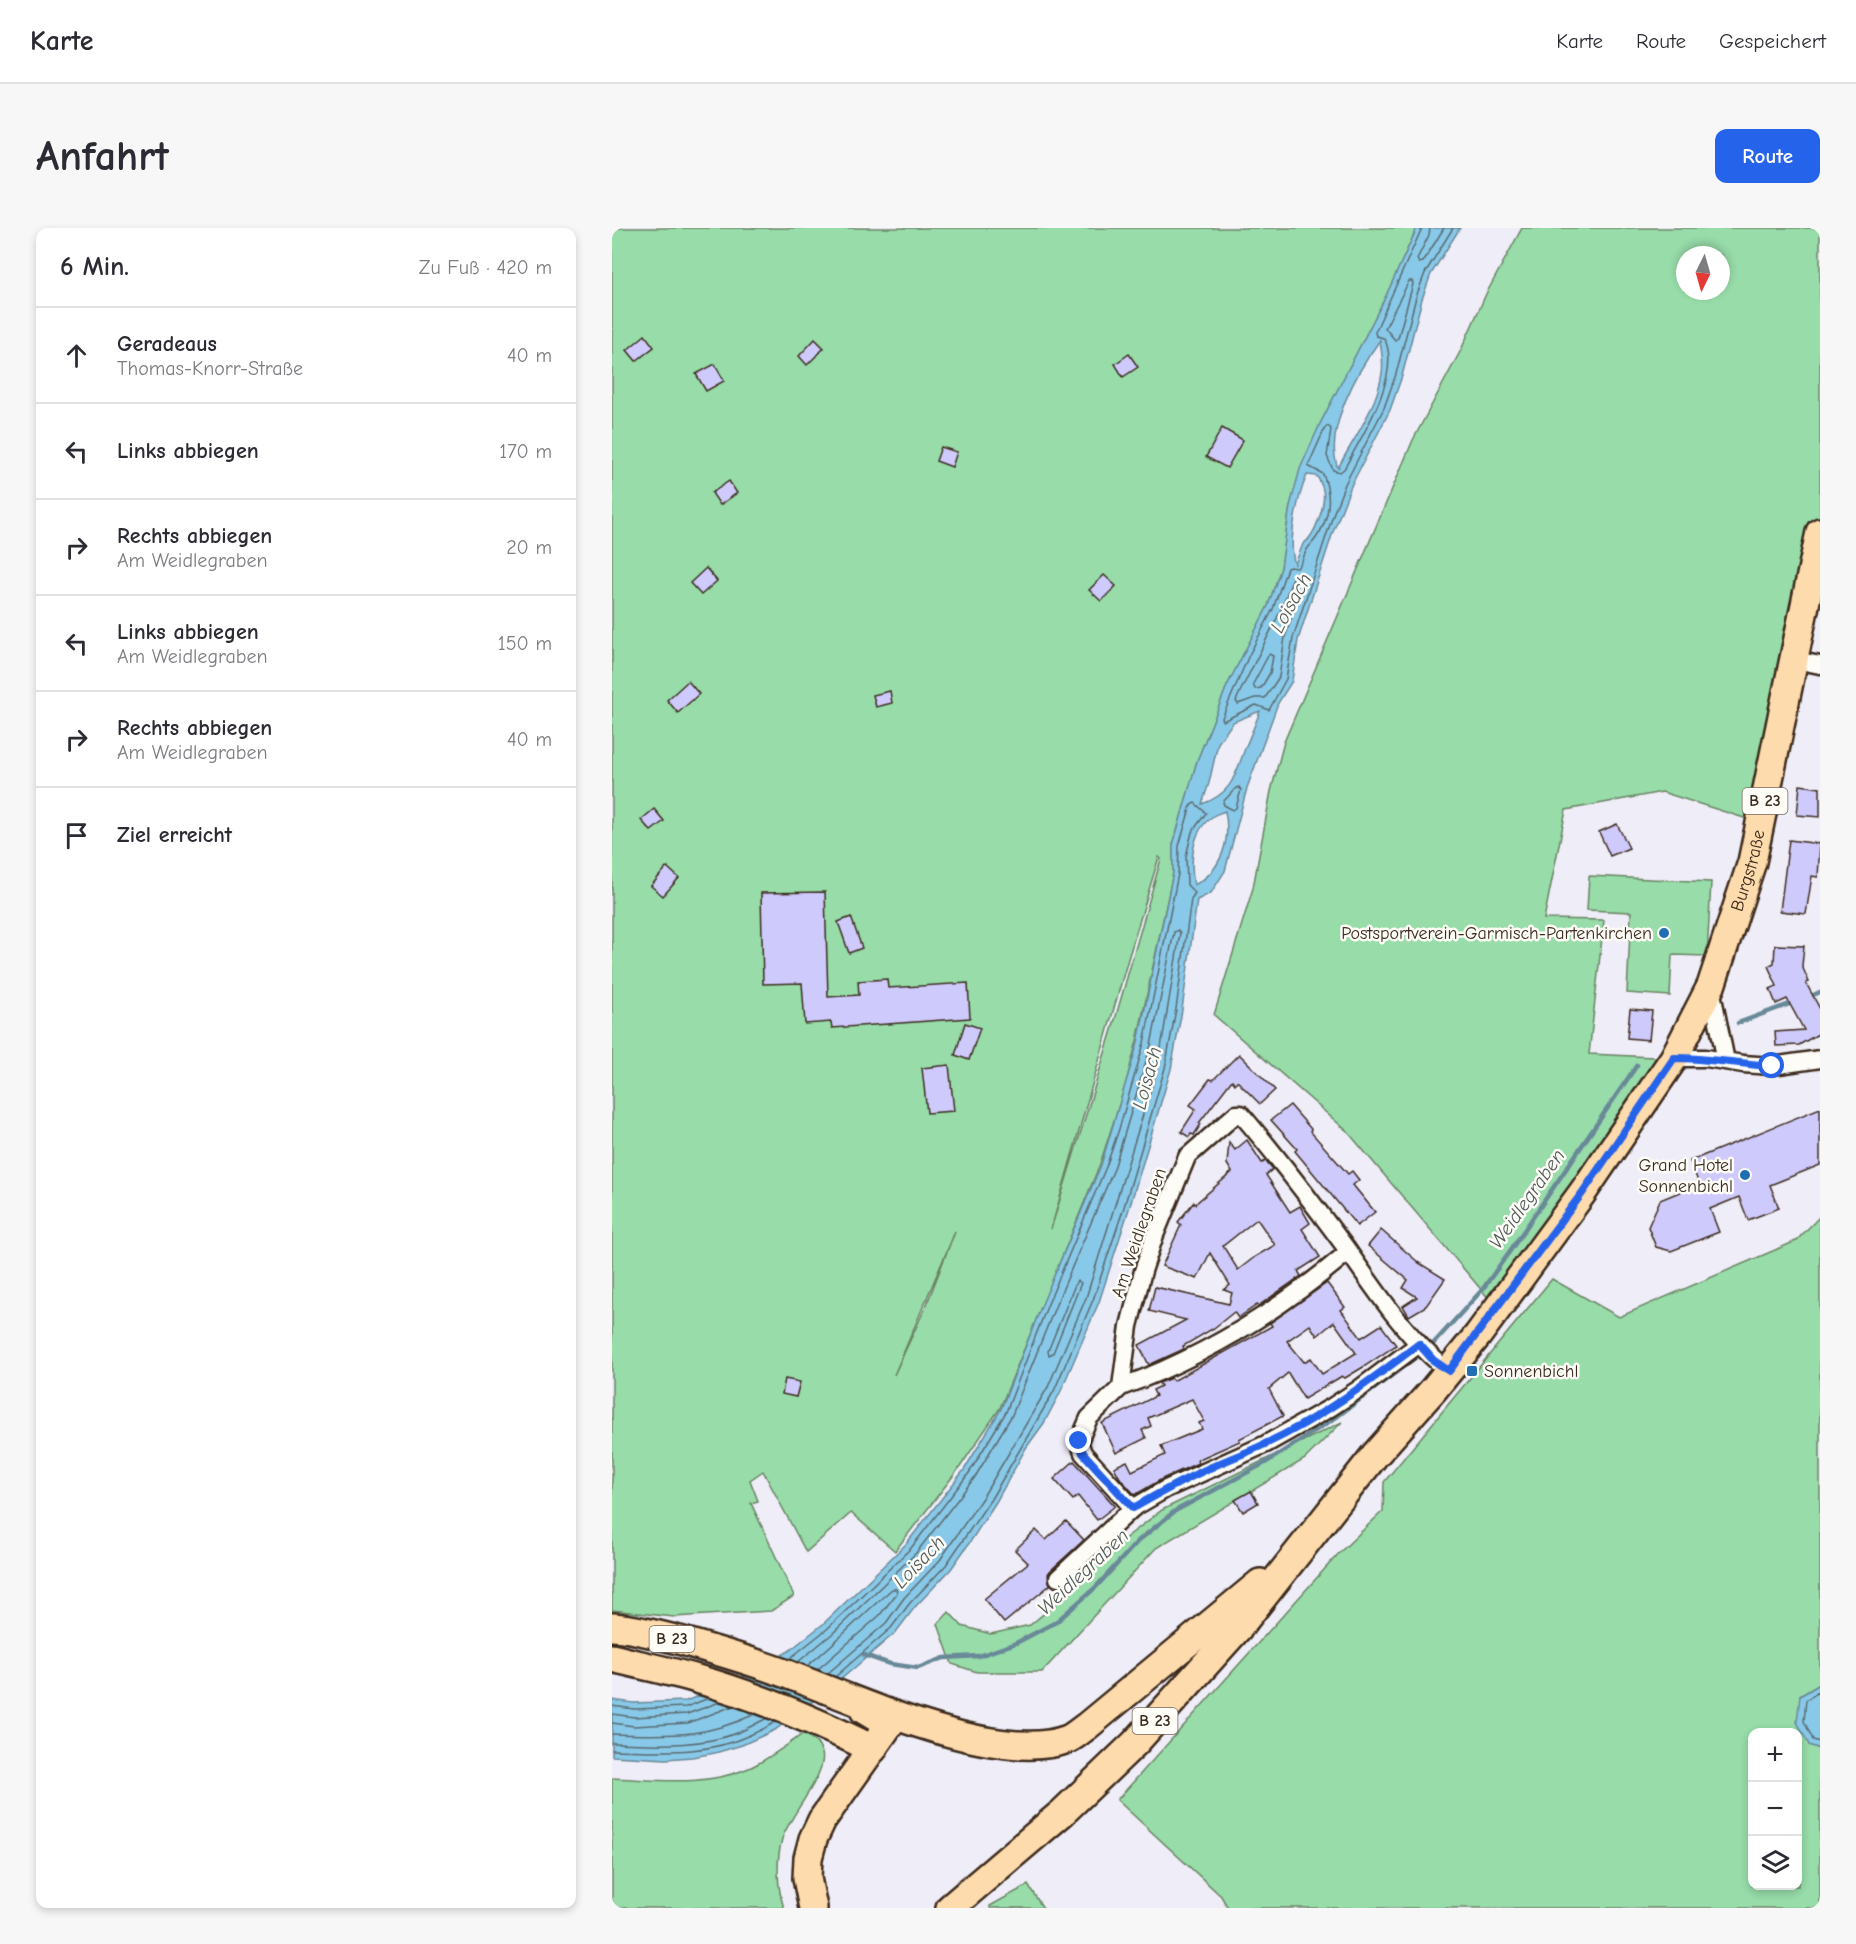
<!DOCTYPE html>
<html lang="de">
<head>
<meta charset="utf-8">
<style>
  :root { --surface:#fff; --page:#f7f7f7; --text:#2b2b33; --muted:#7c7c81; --line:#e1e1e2; --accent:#2563eb }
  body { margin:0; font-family:"Comic Neue",sans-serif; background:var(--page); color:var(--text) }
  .controls { position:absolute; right:18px; bottom:18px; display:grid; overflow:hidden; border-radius:12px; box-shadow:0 3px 9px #0003 }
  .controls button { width:54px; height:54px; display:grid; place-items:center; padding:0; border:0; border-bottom:2px solid var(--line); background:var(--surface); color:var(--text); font:30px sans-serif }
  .compass { position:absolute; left:1064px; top:18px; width:54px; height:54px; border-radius:50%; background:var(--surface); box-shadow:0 3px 9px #0003; rotate:185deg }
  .stop { position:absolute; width:18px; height:18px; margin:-14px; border:4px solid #2563eb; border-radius:50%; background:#fff }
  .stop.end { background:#2563eb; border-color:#fff; box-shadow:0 2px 6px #0008 }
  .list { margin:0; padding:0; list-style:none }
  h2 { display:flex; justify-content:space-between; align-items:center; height:78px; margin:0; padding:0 24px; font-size:26px }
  h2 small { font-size:20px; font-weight:400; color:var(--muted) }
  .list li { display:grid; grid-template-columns:39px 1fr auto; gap:18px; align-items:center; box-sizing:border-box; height:96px; padding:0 24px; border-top:2px solid var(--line) }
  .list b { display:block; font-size:22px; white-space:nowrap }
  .list p { margin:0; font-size:20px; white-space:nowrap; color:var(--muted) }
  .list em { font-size:20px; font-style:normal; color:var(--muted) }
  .icon { flex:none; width:33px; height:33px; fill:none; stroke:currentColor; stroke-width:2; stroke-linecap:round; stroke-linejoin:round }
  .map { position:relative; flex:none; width:1208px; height:1680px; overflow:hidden; border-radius:12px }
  header { display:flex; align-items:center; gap:36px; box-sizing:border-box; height:84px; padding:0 30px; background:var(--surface); border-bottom:2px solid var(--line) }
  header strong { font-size:28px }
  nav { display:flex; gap:33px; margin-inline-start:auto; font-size:21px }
  .intro { display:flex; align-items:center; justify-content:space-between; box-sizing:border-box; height:144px; padding:0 36px }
  h1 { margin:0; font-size:42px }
  .button { padding:15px 27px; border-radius:12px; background:var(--accent); color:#fff; font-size:21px; font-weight:700 }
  main { display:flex; gap:36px; padding:0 36px }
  aside { flex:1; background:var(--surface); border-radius:12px; box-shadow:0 3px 9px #0003 }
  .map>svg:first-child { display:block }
  .green { fill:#97dca9; stroke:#698364; stroke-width:1.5; fill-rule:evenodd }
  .water { fill:#88c9e9; stroke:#698998; stroke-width:1.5; fill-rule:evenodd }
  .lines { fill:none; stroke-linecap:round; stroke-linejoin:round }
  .shore { stroke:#5a6a6f; stroke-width:1.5 }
  .stream { stroke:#698998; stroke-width:4.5 }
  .building { fill:#cfcafc; stroke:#3b2a1e; stroke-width:1.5; fill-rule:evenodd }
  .street-casing { stroke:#3b2a1e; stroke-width:21 }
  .primary-casing { stroke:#3b2a1e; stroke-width:32 }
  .street { stroke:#fdfcf7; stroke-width:16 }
  .primary { stroke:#fedbac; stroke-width:27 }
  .route { stroke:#2563eb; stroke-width:8 }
  .poi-dot { fill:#1f6fb2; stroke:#fdfcf7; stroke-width:2 }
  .labels { text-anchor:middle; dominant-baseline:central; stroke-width:5; stroke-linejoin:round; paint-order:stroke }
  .shield { fill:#fdfcf7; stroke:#75695f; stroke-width:1.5 }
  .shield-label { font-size:16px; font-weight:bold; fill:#3b2a1e }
  .street-label { font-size:18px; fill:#3b2a1e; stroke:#fdfcf7 }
  .poi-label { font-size:18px; fill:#3b2a1e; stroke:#fdfcf7; text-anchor:end }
  .water-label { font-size:20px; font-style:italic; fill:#525a5b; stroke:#fdfcf7 }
</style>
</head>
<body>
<header>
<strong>Karte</strong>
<nav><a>Karte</a><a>Route</a><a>Gespeichert</a></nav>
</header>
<div class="intro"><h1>Anfahrt</h1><a class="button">Route</a></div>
<main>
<aside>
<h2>6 Min.<small>Zu Fuß · 420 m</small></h2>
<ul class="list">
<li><svg class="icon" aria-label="ahead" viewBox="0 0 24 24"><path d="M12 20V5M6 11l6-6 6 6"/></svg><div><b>Geradeaus</b><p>Thomas-Knorr-Straße</p></div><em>40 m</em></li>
<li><svg class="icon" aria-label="left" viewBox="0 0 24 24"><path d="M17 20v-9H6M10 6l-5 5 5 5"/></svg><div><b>Links abbiegen</b></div><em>170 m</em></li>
<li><svg class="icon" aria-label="right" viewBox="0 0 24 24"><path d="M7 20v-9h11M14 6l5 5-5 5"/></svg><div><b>Rechts abbiegen</b><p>Am Weidlegraben</p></div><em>20 m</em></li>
<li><svg class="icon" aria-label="left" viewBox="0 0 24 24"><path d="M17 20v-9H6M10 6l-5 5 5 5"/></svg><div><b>Links abbiegen</b><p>Am Weidlegraben</p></div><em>150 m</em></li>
<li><svg class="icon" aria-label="right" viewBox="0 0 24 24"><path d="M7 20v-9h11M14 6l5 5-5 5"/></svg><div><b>Rechts abbiegen</b><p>Am Weidlegraben</p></div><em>40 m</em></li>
<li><svg class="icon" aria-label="arrive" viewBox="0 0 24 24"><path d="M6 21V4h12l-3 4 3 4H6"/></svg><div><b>Ziel erreicht</b></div></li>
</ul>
</aside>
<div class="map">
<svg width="1208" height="1680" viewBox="0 0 1208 1680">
  <rect width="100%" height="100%" fill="#efedf8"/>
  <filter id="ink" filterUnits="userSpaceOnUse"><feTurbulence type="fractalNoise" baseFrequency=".0167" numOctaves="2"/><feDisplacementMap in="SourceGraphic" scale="12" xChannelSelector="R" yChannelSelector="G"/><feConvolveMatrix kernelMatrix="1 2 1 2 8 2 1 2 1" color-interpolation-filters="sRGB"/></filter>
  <g filter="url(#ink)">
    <g class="green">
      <path d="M0 0H805L774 68 708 196 678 278 669 340 656 378 615 458 585 533 561 617V645L525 813 513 858 488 936 388 1180 348 1239 283 1323 239 1285 194 1324 151 1243 138 1252 146 1273 139 1275 182 1368 159 1383 62 1389 0 1382ZM547 629 549 631 500 802 439 1001 516 731ZM343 1003 314 1078 282 1147 343 1004Z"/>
      <path d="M910 0H1208V304L1148 595 1050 564 954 582 932 691 992 692 977 826 1062 830 878 1072 735 903 602 787 641 660 659 563 672 514 801 212 849 122 874 66ZM1073 27H1109V63H1073Z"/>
      <polygon points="977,648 1099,654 1095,728 1060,727 1058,768 1015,765 1019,684 975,682"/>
      <path d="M1208 988V1456L1188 1468 1197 1517 1208 1521V1680H616L609 1668 505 1572 728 1324 771 1283 772 1254 940 1051 1007 1089 1184 1013ZM1140 1504H1186V1658H1140Z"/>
      <polygon points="730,1194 693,1231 544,1320 430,1444 365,1444 340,1436 326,1396 337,1384 350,1398 379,1406 418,1397 458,1364 494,1325 550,1282"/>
      <path d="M192 1505C200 1511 208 1516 210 1525 216 1545 177 1588 170 1611 164 1633 165 1659 172 1680H0V1550C47 1552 93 1559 137 1540 157 1531 175 1517 192 1505Z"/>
      <polygon points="416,1657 431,1680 378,1680 378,1678"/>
    </g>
    <g class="water">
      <path d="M805 0H848L819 46 810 71 790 148 778 182 739 258 721 304 686 412 680 453 666 475 635 560 613 643 599 665 585 672 570 782 559 841 517 981 487 1074 448 1165 432 1195 414 1220 384 1274 360 1311 339 1341 303 1379 284 1404 227 1453 163 1502 130 1517 103 1525 80 1529 54 1531 0 1528V1472L22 1475 74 1473 128 1451 177 1423 211 1396 294 1316 352 1242 389 1181 431 1074 489 937 526 814 561 645V617L585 533 615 458 656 378 669 340 678 278 688 241 708 196 774 68ZM768 112C769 122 772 135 770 145 766 177 741 212 726 240 711 203 746 142 768 112ZM695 247 705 248C707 252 710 257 711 262 714 276 703 309 691 316L683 336C675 314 686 268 695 247ZM648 483C644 495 639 506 634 518 623 547 621 565 590 576L597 555 606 515 621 494ZM613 583C619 612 610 643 582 657 578 635 579 603 600 589 603 586 609 585 613 583Z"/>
      <polygon points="1208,1456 1208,1521 1197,1517 1185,1494 1188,1468"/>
    </g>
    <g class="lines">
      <g class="shore">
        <path d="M810 0 763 104 764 108 772 110C791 146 749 210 732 241L728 244 721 242 715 228 719 201 716 198 713 200 696 238 711 246C722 273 716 299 696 320 691 326 692 334 685 340L678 339 675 340 661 381 637 427 610 490 611 493 644 477 657 482 674 451 681 410 722 284 733 256 772 180 784 146 804 69 813 45 841 0"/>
        <polyline points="818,0 817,7 805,31 807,35 811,34 832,0"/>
        <polygon points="797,53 800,53 801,56 786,110 783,112 773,100"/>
        <polygon points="682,347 689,346 692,350 673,409 667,449 653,470 643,470 626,476 624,473 628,464 668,384"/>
        <polygon points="657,426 661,428 658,445 649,460 643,461 641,456"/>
        <polygon points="627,559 629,562 624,580 621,582 612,577 611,574 624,560"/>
        <polygon points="465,1052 469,1055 441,1125 437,1127 436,1123"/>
        <polyline points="177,1431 215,1401 299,1320 357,1245 394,1184 436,1076 494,939 507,901 532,815 566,646 567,618 579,577 583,575 594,585 580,604 574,628 575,657 583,665 579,671 564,781 553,840 512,979 481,1072 442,1163 379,1271 334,1337 298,1375 279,1400 223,1449"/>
        <polyline points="186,1434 220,1406 304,1325 363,1249 400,1187 443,1079 502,941 539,817 562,704 566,702 568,705 565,724 546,838 529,893 474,1070 436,1159 372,1267 328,1332 292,1370 274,1395 215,1446"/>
        <path d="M195 1438C225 1414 251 1386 280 1361H284L285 1365 267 1388 205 1442"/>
        <polyline points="1208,1463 1194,1472 1192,1493 1201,1512 1208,1514"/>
        <polyline points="0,1478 22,1481 74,1479 97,1470"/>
        <polyline points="0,1486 22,1489 75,1486 108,1474"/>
        <polyline points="0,1495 22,1498 76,1495 121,1478"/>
        <path d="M0 1506C57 1507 90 1511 143 1486"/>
        <path d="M0 1515C43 1516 84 1520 125 1505 135 1501 145 1495 155 1490"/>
        <path d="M0 1522C48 1523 93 1528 138 1507 147 1503 156 1499 163 1494"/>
      </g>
      <g class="stream">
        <polyline points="1197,769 1208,764"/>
        <polyline points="1126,795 1183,774"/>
        <polyline points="821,1116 870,1062 900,1020 1025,837"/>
        <polyline points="252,1427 278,1436 306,1440 332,1430 367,1428 404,1415 444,1394 484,1359 526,1313 563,1283 653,1235 726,1188 803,1130"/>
      </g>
    </g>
    <g class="building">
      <polygon points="33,107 42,119 24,133 15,122"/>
      <polygon points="203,111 212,120 195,137 187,128"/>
      <polygon points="517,126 526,139 511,149 503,136"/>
      <polygon points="103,136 112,153 94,163 84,146"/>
      <polygon points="610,200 631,212 615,240 594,229"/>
      <polygon points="329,219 345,224 340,239 324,233"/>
      <polygon points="117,253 125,265 108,277 100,265"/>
      <polygon points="94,340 105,353 89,367 78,355"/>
      <polygon points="492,347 504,358 489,373 477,362"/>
      <polygon points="76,453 87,466 66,485 55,472"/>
      <polygon points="278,463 280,475 264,479 261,467"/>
      <polygon points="1188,557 1208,560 1208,589 1185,587"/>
      <polygon points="42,581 52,593 39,603 29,592"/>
      <polygon points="1005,596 1017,620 998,628 987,604"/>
      <polygon points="1177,612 1208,616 1206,649 1200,648 1194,686 1168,683"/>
      <polygon points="55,639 67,650 51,668 39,658"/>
      <polygon points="213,664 216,769 247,767 246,753 275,751 276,760 356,755 358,790 220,800 219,794 193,796 190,755 151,756 149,665"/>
      <polygon points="239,689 250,720 237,725 226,694"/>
      <polygon points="1163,717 1192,718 1190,738 1197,754 1194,755 1208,781 1208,805 1187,817 1164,818 1163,804 1192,802 1175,771 1164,776 1158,761 1165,758 1156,738 1162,735"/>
      <polygon points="1018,781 1040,783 1037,812 1015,810"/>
      <polygon points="353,795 368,800 357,832 343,827"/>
      <polygon points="627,826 663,862 648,876 625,853 623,856 620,852 587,895 589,896 582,907 579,906 577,909 569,904 584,881 578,877 598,851 601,852"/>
      <polygon points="337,837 342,883 315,885 310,840"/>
      <polygon points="678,877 699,901 698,903 736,946 740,943 747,952 741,957 763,984 745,998 683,923 685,921 659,892"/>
      <polygon points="1208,880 1208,937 1158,957 1167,980 1136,992 1127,969 1098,981 1107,1004 1059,1023 1044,1019 1036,999 1048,972 1087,956 1078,933"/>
      <path d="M635 912 650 935 654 933 661 941 654 947 678 984 688 978 698 995 690 1001 708 1029 686 1043 689 1048 646 1078 645 1077 626 1090 622 1084 602 1100 571 1118 572 1121 537 1137 527 1117 574 1092 537 1083 543 1059 617 1076 620 1065 612 1062 618 1057 598 1025 585 1051 550 1038 569 997 566 994 582 974 583 976 620 944 615 936 617 914 623 922ZM645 991 663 1017 644 1028 626 1042 611 1018Z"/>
      <polygon points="769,1002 807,1035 833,1051 814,1078 797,1088 791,1078 805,1069 791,1060 796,1052 756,1018"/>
      <path d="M715 1055 733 1079 729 1082 749 1110 769 1097 784 1117 753 1138 733 1150 730 1148 692 1171 676 1145 657 1161 671 1188 627 1211 628 1213 585 1232 586 1235 550 1251 523 1267 508 1250 502 1239 515 1233 520 1243 553 1227 549 1218 590 1201 587 1195 592 1193 580 1171 536 1190 539 1198 530 1202 534 1210 504 1225 490 1195 544 1168 541 1162 549 1158 547 1155 559 1150 561 1153 660 1098 658 1095ZM722 1094 744 1125 710 1146 699 1130 692 1134 675 1113 698 1097 705 1108Z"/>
      <polygon points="173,1151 188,1154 184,1169 170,1166"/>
      <polygon points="462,1233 503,1278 485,1292 466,1268 461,1272 442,1251"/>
      <polygon points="639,1263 646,1275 631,1284 623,1272"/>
      <polygon points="454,1293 472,1312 438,1343 436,1346 438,1357 392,1395 372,1371 416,1335 403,1322 424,1302 434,1312"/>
    </g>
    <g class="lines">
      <g class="street-casing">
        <g id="street">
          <polyline points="1183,432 1208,437"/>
          <polyline points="1099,760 1114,833"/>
          <polyline points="1062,830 1094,830 1131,836 1160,838 1208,831"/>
          <path d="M509 1159C594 1128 668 1082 736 1024"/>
          <path d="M521 1280 471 1225 467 1213 477 1190 509 1159 517 1098 531 1043 543 1007 575 929 624 886H629C666 929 700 974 734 1020 761 1059 799 1116 837 1143"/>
          <polyline points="446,1350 521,1280 554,1261 654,1216 718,1180 747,1161 807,1116"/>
        </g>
      </g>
      <g class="primary-casing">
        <g id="primary">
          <path d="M0 1399C23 1400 45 1407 67 1412 102 1422 137 1432 172 1445 240 1470 385 1538 456 1511 463 1508 469 1502 475 1498L648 1355"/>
          <path d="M0 1430C28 1437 57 1443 85 1451 146 1468 204 1493 261 1521"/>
          <polyline points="201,1680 195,1650 196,1630 201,1611 210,1592 277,1497 252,1482"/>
          <path id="s1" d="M338 1680 451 1584 523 1515 628 1398 763 1227 821 1162 866 1107 971 964 1062 830 1099 758 1140 634 1208 304"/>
        </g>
      </g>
      <use href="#street" class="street"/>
      <use href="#primary" class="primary"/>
    </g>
  </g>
  <g class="lines" filter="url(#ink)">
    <path class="route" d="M467 1213 471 1225 521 1280C548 1265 574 1250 602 1238 619 1230 637 1224 653 1216 709 1190 758 1153 807 1116L821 1132 837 1143 971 964 1062 830C1095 830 1127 836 1160 838"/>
  </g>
  <g class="poi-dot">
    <circle cx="1052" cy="705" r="6"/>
    <circle cx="1133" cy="947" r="6"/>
    <rect x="854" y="1137" width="12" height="12" rx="3"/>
  </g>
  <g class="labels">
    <g class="shield">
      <rect x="1130.5" y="560" width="45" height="26" rx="4.5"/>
      <rect x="37.5" y="1398" width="45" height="26" rx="4.5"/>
      <rect x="520.5" y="1480" width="45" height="26" rx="4.5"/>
    </g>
    <g class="shield-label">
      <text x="1153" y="573">B 23</text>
      <text x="60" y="1411">B 23</text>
      <text x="543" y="1493">B 23</text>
    </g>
    <g class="street-label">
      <text stroke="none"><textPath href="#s1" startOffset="1323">Burgstraße</textPath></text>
      <text transform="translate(527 1005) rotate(-71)">Am Weidlegraben</text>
    </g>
    <g class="poi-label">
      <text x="1040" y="705">Postsportverein-Garmisch-Partenkirchen</text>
      <text x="1121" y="937">Grand Hotel<tspan x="1121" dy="21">Sonnenbichl</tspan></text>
      <text x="872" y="1143" text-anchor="start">Sonnenbichl</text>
    </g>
    <g class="water-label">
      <text transform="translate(679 375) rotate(-61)">Loisach</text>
      <text transform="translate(535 850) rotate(-75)">Loisach</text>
      <text transform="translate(915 971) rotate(-55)">Weidlegraben</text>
      <text transform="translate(307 1334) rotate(-46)">Loisach</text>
      <text transform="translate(471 1344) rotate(-43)">Weidlegraben</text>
    </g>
  </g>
</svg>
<div class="controls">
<button>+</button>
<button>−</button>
<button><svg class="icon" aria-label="layers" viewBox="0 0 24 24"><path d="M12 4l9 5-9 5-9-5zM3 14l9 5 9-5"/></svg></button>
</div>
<svg class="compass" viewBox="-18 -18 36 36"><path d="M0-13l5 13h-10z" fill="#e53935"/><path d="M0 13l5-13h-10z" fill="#7c7c81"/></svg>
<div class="stop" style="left:1160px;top:838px"></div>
<div class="stop end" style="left:467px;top:1213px"></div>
</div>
</main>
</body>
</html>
